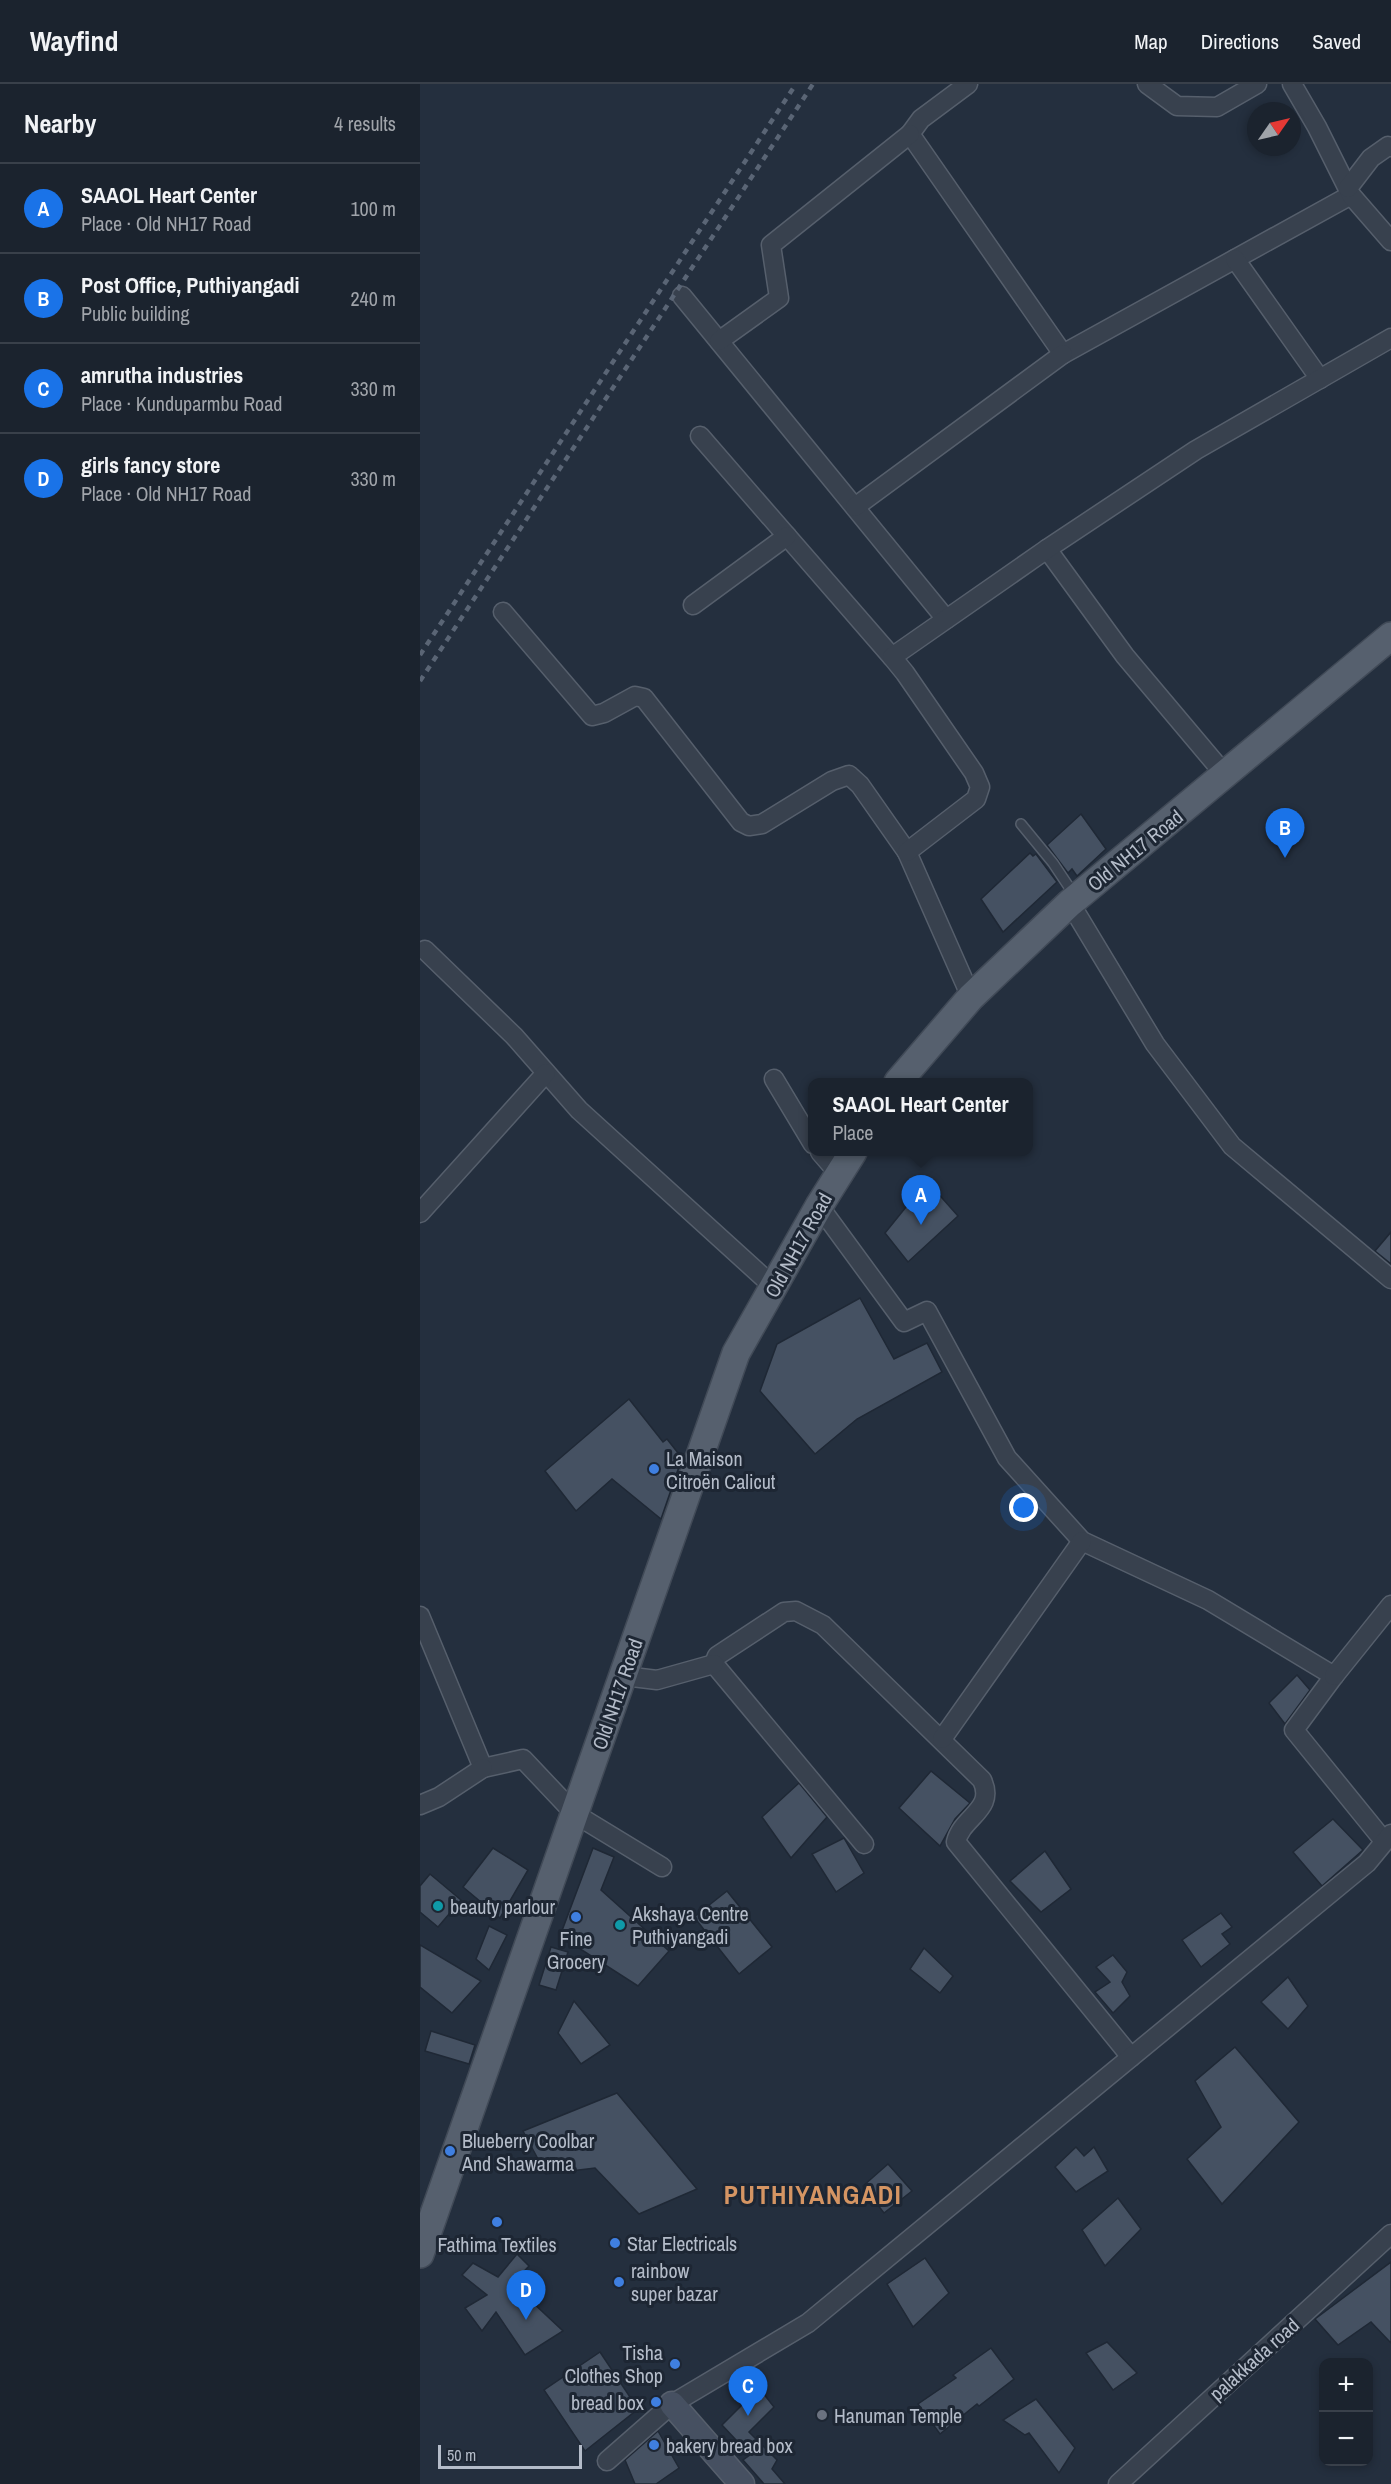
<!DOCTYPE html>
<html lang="en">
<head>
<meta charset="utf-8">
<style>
  :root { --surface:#1b232e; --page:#242b36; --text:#f1f3f6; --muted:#a0a4aa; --line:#39404a; --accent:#1a73e8 }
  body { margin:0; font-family:"Archivo Narrow",sans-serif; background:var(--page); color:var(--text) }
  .controls { position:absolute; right:18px; bottom:18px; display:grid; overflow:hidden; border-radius:12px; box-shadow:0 3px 9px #0003 }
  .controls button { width:54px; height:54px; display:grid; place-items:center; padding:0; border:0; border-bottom:2px solid var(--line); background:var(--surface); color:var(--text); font:30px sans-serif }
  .compass { position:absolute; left:827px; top:18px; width:54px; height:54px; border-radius:50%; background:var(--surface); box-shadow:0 3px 9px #0003; rotate:56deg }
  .scale { position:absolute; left:18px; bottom:15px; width:144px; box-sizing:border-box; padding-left:6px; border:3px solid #b4bcc9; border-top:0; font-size:16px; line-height:21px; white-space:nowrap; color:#b4bcc9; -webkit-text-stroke:4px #1d2633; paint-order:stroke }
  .you { position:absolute; left:604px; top:1424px; width:21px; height:21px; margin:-15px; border:4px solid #fff; border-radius:50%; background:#1a73e8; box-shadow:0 0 0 9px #1a73e833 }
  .badge { display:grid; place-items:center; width:39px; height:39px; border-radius:50%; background:var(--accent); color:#fff; font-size:20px; font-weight:700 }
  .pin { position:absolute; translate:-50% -50px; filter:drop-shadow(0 2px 3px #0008) }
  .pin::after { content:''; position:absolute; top:32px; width:21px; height:18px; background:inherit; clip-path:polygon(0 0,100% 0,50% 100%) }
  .popup { position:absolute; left:388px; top:994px; width:225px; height:78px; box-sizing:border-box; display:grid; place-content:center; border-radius:12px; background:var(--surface); filter:drop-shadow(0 2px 4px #0005); font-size:20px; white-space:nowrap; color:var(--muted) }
  .popup b { font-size:22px; color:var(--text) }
  .popup::after { content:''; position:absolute; left:50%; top:100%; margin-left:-12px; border:12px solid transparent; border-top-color:var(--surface) }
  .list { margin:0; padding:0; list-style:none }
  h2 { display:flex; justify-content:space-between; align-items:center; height:78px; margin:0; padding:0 24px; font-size:26px }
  h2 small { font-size:20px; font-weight:400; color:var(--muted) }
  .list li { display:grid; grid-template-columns:39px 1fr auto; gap:18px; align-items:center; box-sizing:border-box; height:90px; padding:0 24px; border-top:2px solid var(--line) }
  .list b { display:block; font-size:22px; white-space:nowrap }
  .list p { margin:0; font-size:20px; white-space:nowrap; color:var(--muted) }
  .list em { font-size:20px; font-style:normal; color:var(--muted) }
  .map { position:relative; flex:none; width:971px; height:2400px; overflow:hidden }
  header { display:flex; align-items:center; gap:36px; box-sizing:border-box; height:84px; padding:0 30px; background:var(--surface); border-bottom:2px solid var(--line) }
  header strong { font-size:28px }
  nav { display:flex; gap:33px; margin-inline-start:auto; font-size:21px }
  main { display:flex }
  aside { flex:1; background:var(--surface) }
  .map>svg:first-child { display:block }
  .building { fill:#455162; stroke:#1f2835; stroke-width:1.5 }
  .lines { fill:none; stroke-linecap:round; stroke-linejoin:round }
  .lane-casing { stroke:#565f6c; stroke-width:12 }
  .street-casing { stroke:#565f6c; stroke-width:21 }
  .secondary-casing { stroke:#565f6c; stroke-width:27 }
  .primary-casing { stroke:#414a57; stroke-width:30 }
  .lane { stroke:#38414e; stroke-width:9 }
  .street { stroke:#38414e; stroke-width:18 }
  .secondary { stroke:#465061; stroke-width:24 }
  .primary { stroke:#56606e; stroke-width:27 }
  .rail { stroke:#5a6575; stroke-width:4.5; stroke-dasharray:6 6; stroke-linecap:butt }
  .shop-dot { fill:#3f7fe0; stroke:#1d2633; stroke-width:2 }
  .culture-dot { fill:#0f9aa8; stroke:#1d2633; stroke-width:2 }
  .worship-dot { fill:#6b7280; stroke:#1d2633; stroke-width:2 }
  .labels { text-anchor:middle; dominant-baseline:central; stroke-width:6; stroke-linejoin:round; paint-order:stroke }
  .street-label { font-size:20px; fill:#b4bcc9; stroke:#1d2633 }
  .poi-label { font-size:20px; fill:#b4bcc9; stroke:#1d2633; text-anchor:start }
  .district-label { font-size:26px; font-weight:bold; letter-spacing:1.5px; fill:#d59563; stroke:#1d2633 }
</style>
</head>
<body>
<header>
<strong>Wayfind</strong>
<nav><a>Map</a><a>Directions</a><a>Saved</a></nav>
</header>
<main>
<aside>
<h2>Nearby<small>4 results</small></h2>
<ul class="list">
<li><span class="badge">A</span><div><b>SAAOL Heart Center</b><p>Place · Old NH17 Road</p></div><em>100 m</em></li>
<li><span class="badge">B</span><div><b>Post Office, Puthiyangadi</b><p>Public building</p></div><em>240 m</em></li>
<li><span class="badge">C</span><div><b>amrutha industries</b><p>Place · Kunduparmbu Road</p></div><em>330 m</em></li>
<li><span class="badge">D</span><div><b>girls fancy store</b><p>Place · Old NH17 Road</p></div><em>330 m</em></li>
</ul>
</aside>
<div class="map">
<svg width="971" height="2400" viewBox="0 0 971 2400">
  <rect width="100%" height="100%" fill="#242f3e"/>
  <g class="building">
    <polygon points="661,730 686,765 657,792 652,785 648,789 627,761"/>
    <polygon points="610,769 613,772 616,770 637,798 583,848 561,815"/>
    <polygon points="507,1097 538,1132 488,1178 465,1149"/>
    <polygon points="971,1148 971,1180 955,1167"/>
    <polygon points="440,1214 474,1275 507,1259 522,1288 437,1335 395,1370 340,1307 357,1260"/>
    <polygon points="209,1315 243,1358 247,1355 262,1374 241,1435 192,1395 156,1427 125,1387"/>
    <polygon points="877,1591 890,1606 865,1640 849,1619"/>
    <polygon points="511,1687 550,1719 535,1735 520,1762 479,1724"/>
    <polygon points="379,1699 407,1733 371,1774 342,1733"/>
    <polygon points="913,1735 943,1766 902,1802 873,1768"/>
    <polygon points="424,1754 444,1789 416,1808 392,1770"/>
    <polygon points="73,1764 108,1786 80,1834 43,1803"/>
    <polygon points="173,1764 194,1773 181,1806 249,1867 218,1902 140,1852"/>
    <polygon points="625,1767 651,1805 621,1828 590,1797"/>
    <polygon points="10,1790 41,1816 18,1843 0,1828 0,1802"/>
    <polygon points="307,1807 352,1863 319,1890 274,1833"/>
    <polygon points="801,1829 812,1843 802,1850 810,1860 781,1883 762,1856"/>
    <polygon points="69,1842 87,1851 69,1886 56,1875"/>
    <polygon points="0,1861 61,1897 32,1929 0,1903"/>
    <polygon points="131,1863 148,1868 136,1906 119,1901"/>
    <polygon points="504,1864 533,1892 520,1909 490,1885"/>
    <polygon points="693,1871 707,1888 702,1898 710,1912 693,1929 675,1908 690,1898 676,1883"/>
    <polygon points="868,1893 888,1922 868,1945 841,1918"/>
    <polygon points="154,1917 190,1961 161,1980 138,1949"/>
    <polygon points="11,1947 55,1961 49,1980 5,1967"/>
    <polygon points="815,1963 879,2038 802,2120 767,2075 801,2043 775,1997"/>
    <polygon points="197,2009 277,2105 219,2130 175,2084 126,2090 103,2047"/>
    <polygon points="656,2063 664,2072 674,2063 688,2087 656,2108 635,2083"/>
    <polygon points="468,2080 492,2107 464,2129 443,2102"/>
    <polygon points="698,2114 721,2145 685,2182 662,2146"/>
    <polygon points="97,2170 109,2182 94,2198 94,2201 143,2247 105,2271 76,2228 62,2247 45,2224 67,2211 42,2191 53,2179 78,2193"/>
    <polygon points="505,2174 529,2209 493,2243 467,2200"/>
    <polygon points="971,2178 971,2259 951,2238 918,2261 895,2235"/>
    <polygon points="687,2258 717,2289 693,2306 666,2269"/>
    <polygon points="571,2264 594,2295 559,2322 557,2320 520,2350 498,2320 536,2294 533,2291"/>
    <polygon points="180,2268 218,2325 165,2367 124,2306"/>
    <polygon points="339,2304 354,2323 329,2348 357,2376 352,2385 365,2400 344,2400 323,2376 330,2371 302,2341"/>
    <polygon points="616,2315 655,2364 639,2389 609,2349 605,2351 583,2336"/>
    <polygon points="238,2347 259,2384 236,2400 215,2400 205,2376"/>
  </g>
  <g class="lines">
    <g class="lane-casing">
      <polyline id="lane" points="601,740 633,779 655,812"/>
    </g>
    <g class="street-casing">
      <g id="street">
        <polyline points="548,0 501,35 490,50 643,270 931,111"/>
        <polyline points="727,0 757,22 797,23 837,0"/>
        <polyline points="872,0 897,43 931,111 971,157"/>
        <polyline points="928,104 951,74 968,62 971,63"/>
        <polyline points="815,175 900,295"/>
        <polyline points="262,212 526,535"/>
        <polyline points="299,257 359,214 351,161 490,50"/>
        <polyline points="280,352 472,573"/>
        <polyline points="435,423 643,270"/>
        <polyline points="627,465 705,572 806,692"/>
        <polyline points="273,521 367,452"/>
        <polyline points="83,528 172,632 184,629 215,612 224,614 321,738 329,742 342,740 412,697 429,691 440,701 487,768 551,913"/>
        <polyline points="487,768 556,715 560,703 554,689 485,589 472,573 627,465 776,366 971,254"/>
        <polyline points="650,819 735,960 812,1062 971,1195"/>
        <polyline points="5,866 94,952 159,1026 355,1204"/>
        <polyline points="354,995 393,1060"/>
        <polyline points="400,1068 419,1090"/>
        <polyline points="399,1122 484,1238 507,1227 587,1374 662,1457 788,1516 914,1592 874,1646 964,1757"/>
        <polyline points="0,1129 126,989"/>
        <polyline points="0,1532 63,1684 103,1675 155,1730 242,1783"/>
        <path d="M294 1580 297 1572 364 1528 376 1527 403 1541 562 1696C576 1726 542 1732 536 1758L711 1973"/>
        <polyline points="294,1580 444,1760"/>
        <polyline points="204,1592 237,1596 294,1580"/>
        <polyline points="914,1592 971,1521"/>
        <polyline points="522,1655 662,1457"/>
        <polyline points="0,1721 19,1713 63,1684"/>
        <polyline points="187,2377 252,2320 388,2239 947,1779 971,1750"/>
        <polyline points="698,2400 971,2150"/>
      </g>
    </g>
    <g class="secondary-casing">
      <polyline id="secondary" points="252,2320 322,2400"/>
    </g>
    <g class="primary-casing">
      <g id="primary">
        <polyline points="478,998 551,913 650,819 971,552"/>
        <polyline points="0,2170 316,1269 399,1122 433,1068"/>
      </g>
    </g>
    <use href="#lane" class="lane"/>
    <use href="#street" class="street"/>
    <use href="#secondary" class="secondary"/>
    <use href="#primary" class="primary"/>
    <g class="rail">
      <polyline points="0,571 376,0"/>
      <polyline points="0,597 393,0"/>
    </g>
  </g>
  <g class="shop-dot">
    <circle cx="234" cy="1385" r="6"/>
    <circle cx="156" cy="1833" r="6"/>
    <circle cx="30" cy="2067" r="6"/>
    <circle cx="77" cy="2138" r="6"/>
    <circle cx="195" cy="2159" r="6"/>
    <circle cx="199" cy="2198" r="6"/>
    <circle cx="255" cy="2280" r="6"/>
    <circle cx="236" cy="2318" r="6"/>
    <circle cx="234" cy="2361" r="6"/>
  </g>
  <g class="culture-dot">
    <circle cx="18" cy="1822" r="6"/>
    <circle cx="200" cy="1841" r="6"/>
  </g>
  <circle class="worship-dot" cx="402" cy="2331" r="6"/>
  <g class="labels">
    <g class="street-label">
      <text transform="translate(715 766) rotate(-39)">Old NH17 Road</text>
      <text transform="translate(378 1161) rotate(-61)">Old NH17 Road</text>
      <text transform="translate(197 1610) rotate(-71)">Old NH17 Road</text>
      <text transform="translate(834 2275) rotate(-42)">palakkada road</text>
    </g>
    <g class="poi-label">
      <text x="246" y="1374">La Maison<tspan x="246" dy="23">Citroën Calicut</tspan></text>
      <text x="30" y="1822">beauty parlour</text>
      <text x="212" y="1829">Akshaya Centre<tspan x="212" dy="23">Puthiyangadi</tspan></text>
      <text x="156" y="1854" text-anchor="middle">Fine<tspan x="156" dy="23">Grocery</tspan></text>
      <text x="42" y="2056">Blueberry Coolbar<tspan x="42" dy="23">And Shawarma</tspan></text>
      <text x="207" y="2159">Star Electricals</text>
      <text x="77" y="2160" text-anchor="middle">Fathima Textiles</text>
      <text x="211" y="2186">rainbow<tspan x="211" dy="23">super bazar</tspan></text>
      <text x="243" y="2268" text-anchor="end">Tisha<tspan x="243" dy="23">Clothes Shop</tspan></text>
      <text x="224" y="2318" text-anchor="end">bread box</text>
      <text x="414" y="2331">Hanuman Temple</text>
      <text x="246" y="2361">bakery bread box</text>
    </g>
    <g class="district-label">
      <text x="393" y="2110">PUTHIYANGADI</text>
    </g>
  </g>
</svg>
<div class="controls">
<button>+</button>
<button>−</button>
</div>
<svg class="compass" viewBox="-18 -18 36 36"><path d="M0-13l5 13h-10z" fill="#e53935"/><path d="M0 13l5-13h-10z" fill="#a0a4aa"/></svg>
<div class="scale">50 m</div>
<div class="you"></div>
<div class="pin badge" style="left:501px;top:1141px">A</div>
<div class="popup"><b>SAAOL Heart Center</b>Place</div>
<div class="pin badge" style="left:865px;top:774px">B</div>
<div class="pin badge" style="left:328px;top:2332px">C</div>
<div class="pin badge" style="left:106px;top:2236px">D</div>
</div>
</main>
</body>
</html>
